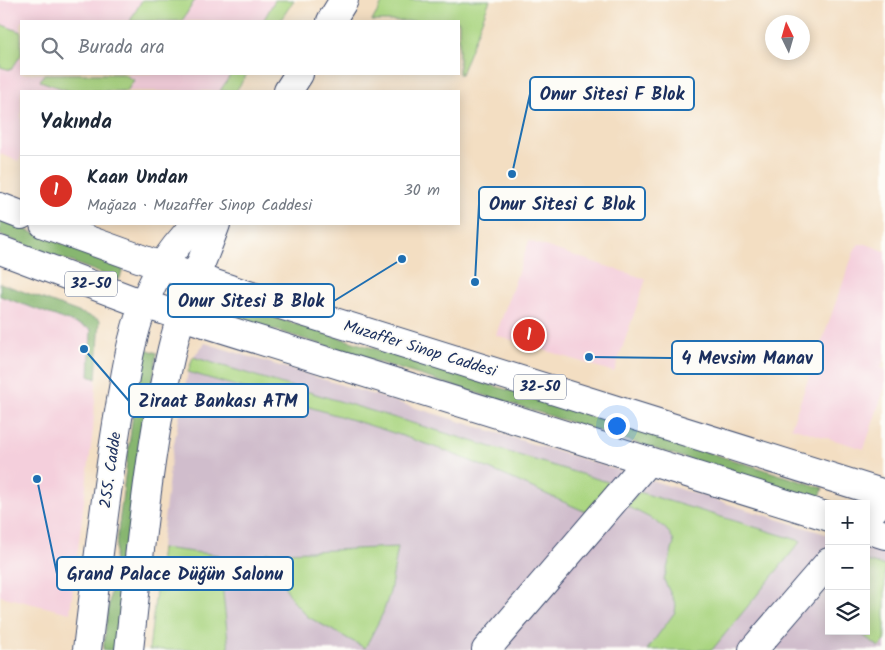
<!DOCTYPE html>
<html lang="tr">
<head>
<meta charset="utf-8">
<style>
  :root { --surface:#fff; --page:#f2f2f3; --text:#1f2937; --muted:#747a83; --line:#e0e1e3; --accent:#d93025 }
  body { margin:0; font-family:Kalam,sans-serif; background:var(--page); color:var(--text) }
  .controls { position:absolute; right:15px; bottom:15px; display:grid; overflow:hidden; border-radius:0px; box-shadow:0 2px 12px #0003 }
  .controls button { width:45px; height:45px; display:grid; place-items:center; padding:0; border:0; border-bottom:1px solid var(--line); background:var(--surface); color:var(--text); font:25px sans-serif }
  .compass { position:absolute; left:765px; top:15px; width:45px; height:45px; border-radius:50%; background:var(--surface); box-shadow:0 2px 12px #0003; rotate:355deg }
  .you { position:absolute; left:616px; top:425px; width:18px; height:18px; margin:-12px; border:4px solid #fff; border-radius:50%; background:#1a73e8; box-shadow:0 0 0 8px #1a73e833 }
  .badge { display:grid; place-items:center; width:32px; height:32px; border-radius:50%; background:var(--accent); color:#fff; font-size:16px; font-weight:700 }
  .pin { position:absolute; translate:-50% -50%; border:2px solid #fff; box-shadow:0 1px 5px #0006 }
  .list { margin:0; padding:0; list-style:none }
  h2 { display:flex; justify-content:space-between; align-items:center; height:65px; margin:0; padding:0 20px; font-size:21px }
  h2 small { font-size:16px; font-weight:400; color:var(--muted) }
  .list li { display:grid; grid-template-columns:32px 1fr auto; gap:15px; align-items:center; box-sizing:border-box; height:70px; padding:0 20px; border-top:1px solid var(--line) }
  .list b { display:block; font-size:19px; white-space:nowrap }
  .list p { margin:0; font-size:16px; white-space:nowrap; color:var(--muted) }
  .list em { font-size:16px; font-style:normal; color:var(--muted) }
  .icon { flex:none; width:28px; height:28px; fill:none; stroke:currentColor; stroke-width:2; stroke-linecap:round; stroke-linejoin:round }
  .map { position:relative; flex:none; width:885px; height:650px; overflow:hidden }
  .search { position:absolute; background:var(--surface); box-shadow:0 2px 12px #0003; left:20px; top:20px; width:440px; height:55px; display:flex; align-items:center; gap:12px; box-sizing:border-box; padding:0 18px; border-radius:0px; color:var(--muted); font-size:19px }
  .panel { position:absolute; background:var(--surface); box-shadow:0 2px 12px #0003; left:20px; top:90px; width:440px; height:135px; border-radius:0px }
  .map>svg:first-child { display:block }
  .built { fill:#f4cfdc }
  .industrial { fill:#d0bdcc }
  .green { fill:#aad581; stroke:#628270 }
  .forest { fill:#87b66f; stroke:#517266 }
  .lines { fill:none; stroke-linecap:round; stroke-linejoin:round }
  .street-casing { stroke:#3b496d; stroke-width:30 }
  .secondary-casing { stroke:#3b496d; stroke-width:30 }
  .primary-casing { stroke:#3b496d; stroke-width:30 }
  .street { stroke:#fff; stroke-width:28 }
  .secondary { stroke:#fff; stroke-width:28 }
  .primary { stroke:#fff; stroke-width:28 }
  .labels { text-anchor:middle; dominant-baseline:central; stroke-width:4; stroke-linejoin:round; paint-order:stroke }
  .shield { fill:#fdfcf7; stroke:#5f6c8c; stroke-width:1 }
  .shield-label { font-size:15px; font-weight:bold; fill:#1b2f5e }
  .street-label { font-size:16px; fill:#1b2f5e; stroke:#fdfcf7 }
  .leader { fill:none; stroke:#1f6fb2; stroke-width:2 }
  .callout-dot { fill:#1f6fb2; stroke:#fdfcf7; stroke-width:2 }
  .callout { fill:#fdfcf7; stroke:#1f6fb2; stroke-width:2 }
  .callout-label { font-size:18px; text-anchor:middle; font-weight:bold; fill:#1b2f5e }
</style>
</head>
<body>
<div class="map">
<svg width="885" height="650" viewBox="0 0 885 650">
  <rect width="100%" height="100%" fill="#fdfcf7"/>
  <filter id="ink" filterUnits="userSpaceOnUse"><feTurbulence type="fractalNoise" baseFrequency=".02" numOctaves="2"/><feDisplacementMap in="SourceGraphic" scale="10" xChannelSelector="R" yChannelSelector="G"/><feConvolveMatrix kernelMatrix="1 2 1 2 8 2 1 2 1" color-interpolation-filters="sRGB"/></filter>
  <filter id="wash" filterUnits="userSpaceOnUse"><feTurbulence type="fractalNoise" baseFrequency=".0096" numOctaves="4" result="noise"/><feDisplacementMap in="SourceGraphic" scale="20" xChannelSelector="R" yChannelSelector="G"/><feGaussianBlur stdDeviation="1.12" result="paint"/><feColorMatrix in="noise" values="0 0 0 0 0 0 0 0 0 0 0 0 0 0 0 0 0 1.4 0 .05"/><feComposite in="paint" operator="in"/></filter>
  <g filter="url(#wash)">
    <rect width="100%" height="100%" fill="#f3dec2"/>
    <g class="built">
      <polygon points="0,0 294,0 280,21 21,21 21,74 247,74 236,91 21,91 21,156 19,161 0,154"/>
      <polygon points="529,241 646,279 614,372 496,335"/>
      <polygon points="859,244 866,244 885,251 885,356 881,368 885,369 885,387 864,449 791,427 855,249"/>
      <polygon points="0,283 100,320 93,430 70,613 0,596"/>
    </g>
    <polygon class="industrial" points="205,343 829,535 829,631 866,631 866,546 885,552 885,650 149,650 171,459 188,372 193,357"/>
    <g class="green">
      <polygon points="142,0 195,0 182,21 130,21"/>
      <polygon points="275,0 294,0 280,21 263,21"/>
      <polygon points="384,0 490,0 461,74 459,74 459,21 372,21"/>
      <polygon points="0,24 21,32 21,55 11,70 0,67"/>
      <polygon points="44,74 123,74 134,80 127,91 69,91 40,81"/>
      <polygon points="231,74 247,74 236,91 220,91"/>
      <path d="M193 357 611 483 586 512C534 489 482 464 429 445 350 417 268 396 188 372Z"/>
      <path d="M639 492 801 541 712 650H647L675 612 676 605 664 580 674 543C670 524 642 515 627 506Z"/>
      <polygon points="398,547 390,592 383,613 365,648 308,617 293,601 266,553"/>
      <polygon points="161,548 219,555 229,650 149,650"/>
      <polygon points="866,561 885,566 885,641 879,647 857,631 866,631"/>
    </g>
    <g class="forest">
      <polygon points="0,220 124,267 119,280 0,235"/>
      <polygon points="0,283 100,320 96,379 89,376 91,329 0,296"/>
      <polygon points="231,304 823,488 819,500 227,315"/>
      <polygon points="146,349 157,353 132,513 115,650 103,650 133,414"/>
    </g>
  </g>
  <g filter="url(#ink)">
    <g class="lines">
      <g class="street-casing">
        <g id="street">
          <polyline points="866,518 885,496"/>
          <polyline points="486,650 648,461"/>
          <polyline points="753,650 829,562"/>
        </g>
      </g>
      <g class="secondary-casing">
        <g id="secondary">
          <polyline points="331,21 344,0"/>
          <polyline points="288,91 299,74"/>
          <path d="M87 650C96 575 105 499 117 424 125 378 131 328 152 285 163 261 178 242 196 224"/>
          <path d="M129 650C140 550 149 447 172 349 182 306 201 265 216 224"/>
        </g>
      </g>
      <g class="primary-casing">
        <g id="primary">
          <polyline points="0,207 21,215"/>
          <polyline points="44,224 161,266 242,293 885,494"/>
          <polyline points="0,250 143,304 829,517"/>
          <polyline points="866,529 885,535"/>
        </g>
      </g>
      <use href="#street" class="street"/>
      <use href="#secondary" class="secondary"/>
      <use href="#primary" class="primary"/>
    </g>
  </g>
  <g class="labels">
    <g class="shield">
      <rect x="65" y="271.5" width="52" height="25" rx="4"/>
      <rect x="514" y="374.5" width="52" height="25" rx="4"/>
    </g>
    <g class="shield-label">
      <text x="91" y="284">32-50</text>
      <text x="540" y="387">32-50</text>
    </g>
    <g class="street-label">
      <text transform="translate(420 349) rotate(17)">Muzaffer Sinop Caddesi</text>
      <text transform="translate(111 470) rotate(-82)">255. Cadde</text>
    </g>
  </g>
  <path class="leader" d="M512 174L530 94M475 282L479 204M402 259L334 301M589 357L672 358M84 349L129 401M37 479L57 574"/>
  <g class="callout-dot">
    <circle cx="512" cy="174" r="5"/>
    <circle cx="475" cy="282" r="5"/>
    <circle cx="402" cy="259" r="5"/>
    <circle cx="589" cy="357" r="5"/>
    <circle cx="84" cy="349" r="5"/>
    <circle cx="37" cy="479" r="5"/>
  </g>
  <g class="callout">
    <rect x="530" y="77" width="164" height="33" rx="5"/>
    <rect x="479" y="187" width="166" height="33" rx="5"/>
    <rect x="168" y="284" width="166" height="33" rx="5"/>
    <rect x="672" y="341" width="151" height="33" rx="5"/>
    <rect x="129" y="384" width="179" height="33" rx="5"/>
    <rect x="57" y="557" width="236" height="33" rx="5"/>
  </g>
  <g class="callout-label">
    <text x="612" y="100">Onur Sitesi F Blok</text>
    <text x="562" y="210">Onur Sitesi C Blok</text>
    <text x="251" y="307">Onur Sitesi B Blok</text>
    <text x="747" y="364">4 Mevsim Manav</text>
    <text x="218" y="407">Ziraat Bankası ATM</text>
    <text x="175" y="580">Grand Palace Düğün Salonu</text>
  </g>
</svg>
<div class="controls">
<button>+</button>
<button>−</button>
<button><svg class="icon" aria-label="layers" viewBox="0 0 24 24"><path d="M12 4l9 5-9 5-9-5zM3 14l9 5 9-5"/></svg></button>
</div>
<svg class="compass" viewBox="-18 -18 36 36"><path d="M0-13l5 13h-10z" fill="#e53935"/><path d="M0 13l5-13h-10z" fill="#747a83"/></svg>
<div class="you"></div>
<div class="pin badge" style="left:529px;top:335px">1</div>
<div class="search"><svg class="icon" aria-label="search" viewBox="0 0 24 24"><circle cx="10" cy="10" r="6"/><path d="M15 15l6 6"/></svg>Burada ara</div>
<section class="panel">
<h2>Yakında<small></small></h2>
<ul class="list">
<li><span class="badge">1</span><div><b>Kaan Undan</b><p>Mağaza · Muzaffer Sinop Caddesi</p></div><em>30 m</em></li>
</ul>
</section>
</div>
</body>
</html>
